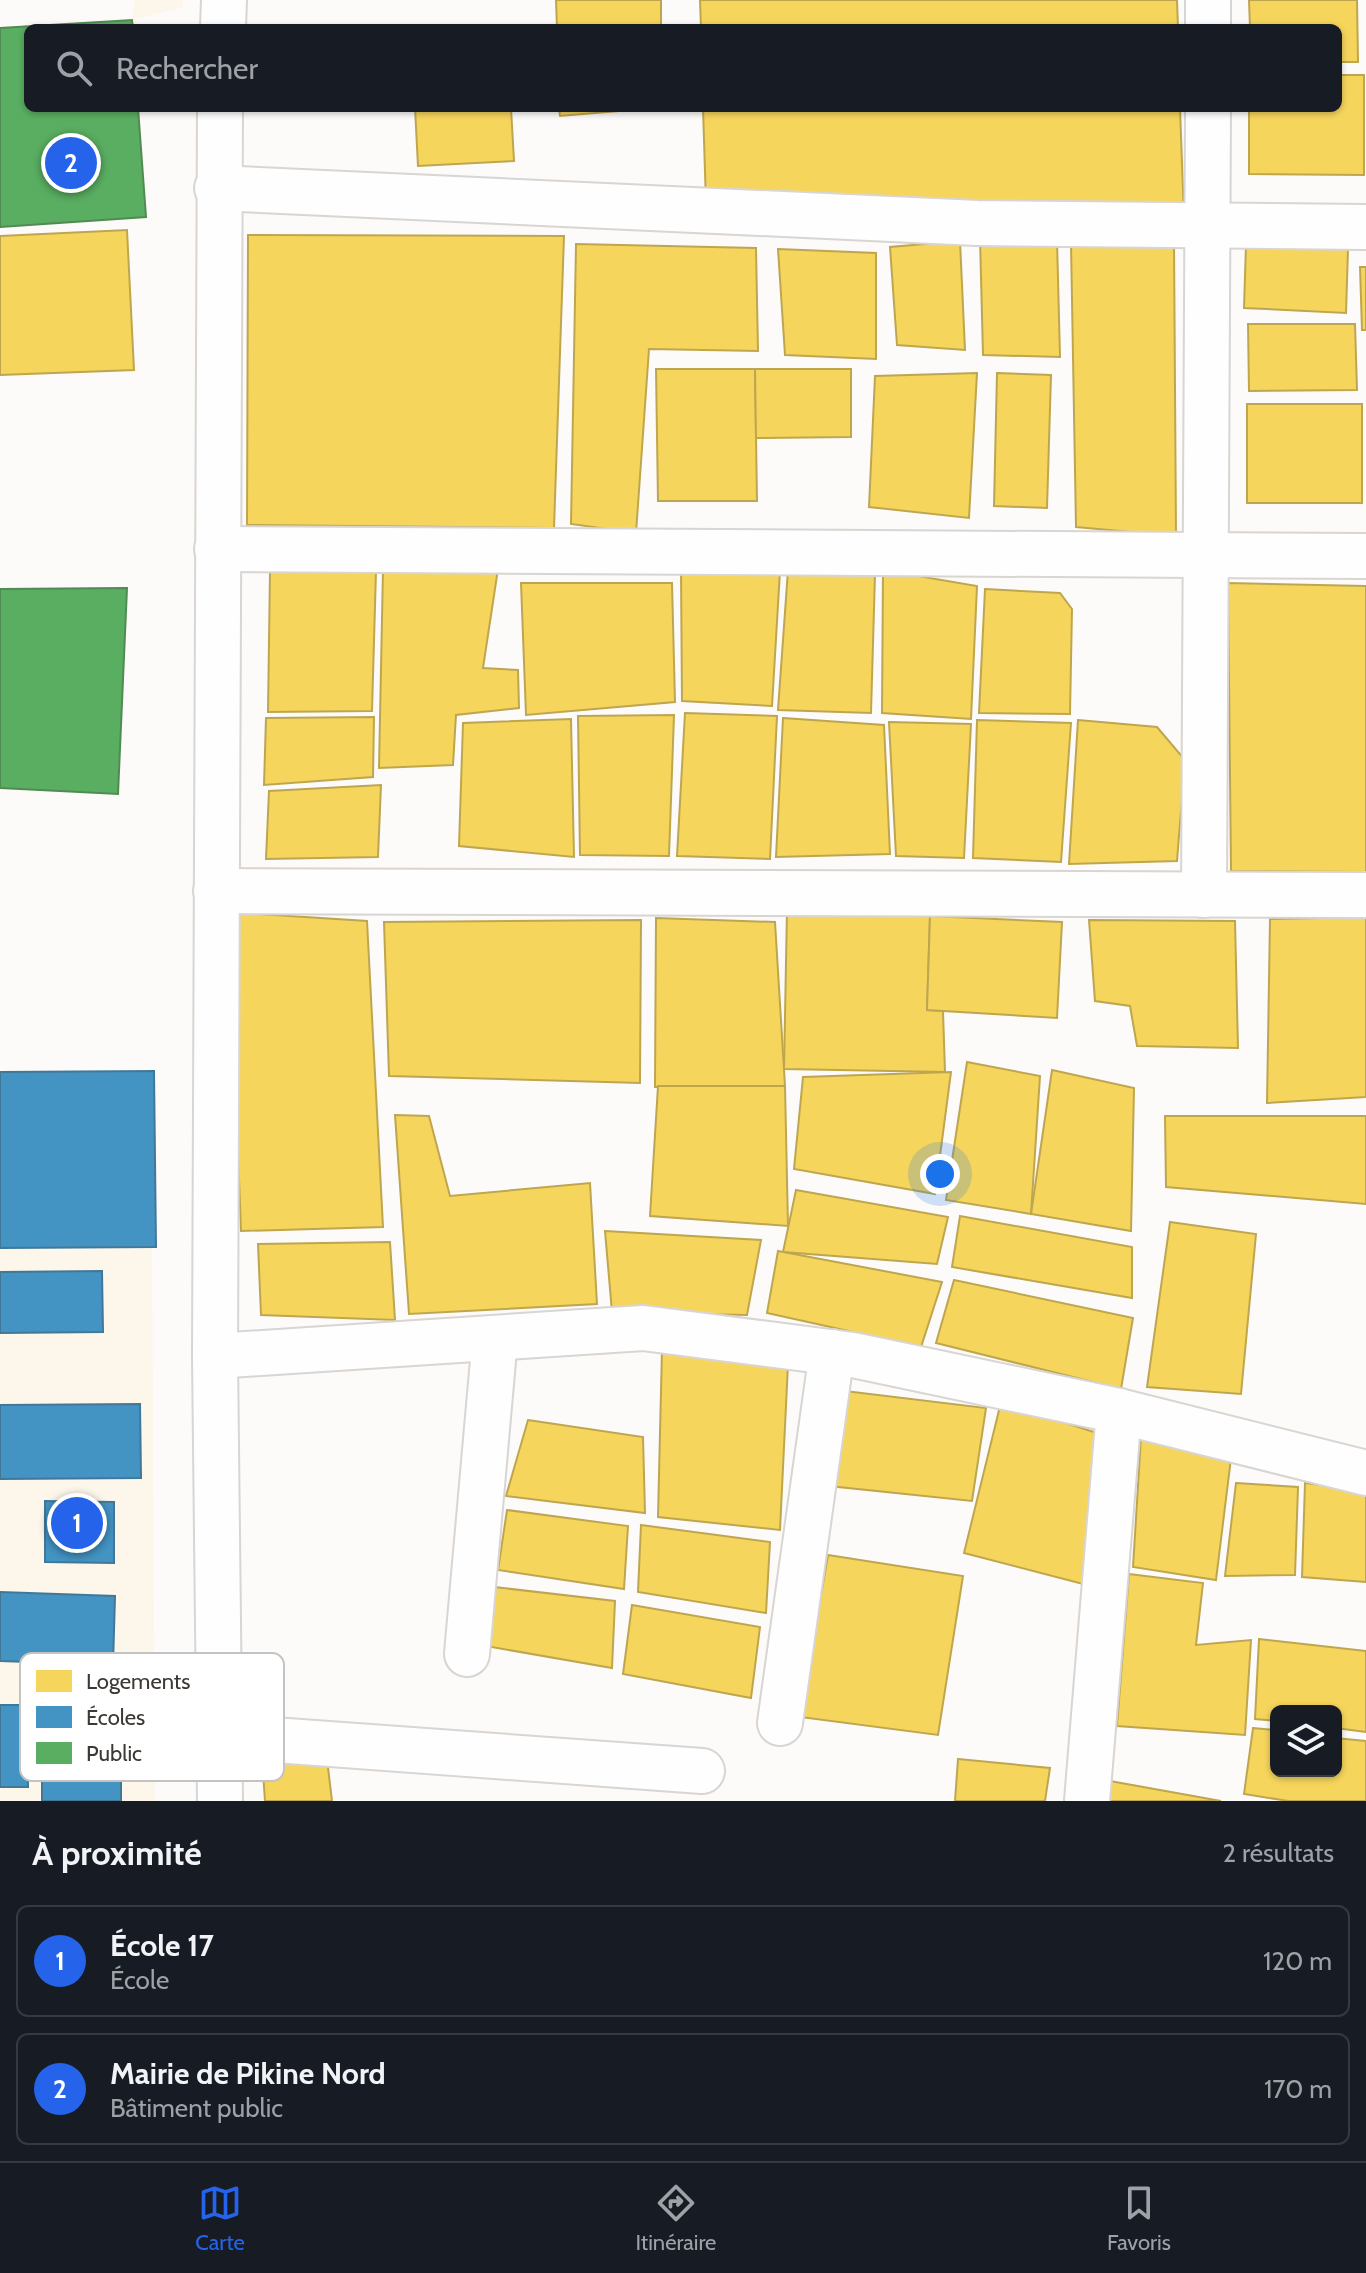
<!DOCTYPE html>
<html lang="fr">
<head>
<meta charset="utf-8">
<style>
  :root { --surface:#171b24; --page:#20242c; --text:#f1f3f6; --muted:#9ea1a6; --line:#363941; --accent:#2563eb }
  body { margin:0; font-family:Cabin,sans-serif; background:var(--page); color:var(--text) }
  .controls { position:absolute; right:24px; bottom:24px; display:grid; overflow:hidden; border-radius:12px; box-shadow:0 2px 6px #0004 }
  .controls button { width:72px; height:72px; display:grid; place-items:center; padding:0; border:0; border-bottom:2px solid var(--line); background:var(--surface); color:var(--text); font:40px sans-serif }
  .you { position:absolute; left:940px; top:1174px; width:28px; height:28px; margin:-20px; border:6px solid #fff; border-radius:50%; background:#1a73e8; box-shadow:0 0 0 12px #1a73e833 }
  .badge { display:grid; place-items:center; width:52px; height:52px; border-radius:50%; background:var(--accent); color:#fff; font-size:26px; font-weight:700 }
  .pin { position:absolute; translate:-50% -50%; border:4px solid #fff; box-shadow:0 2px 8px #0006 }
  .list { margin:0; padding:0; list-style:none }
  h2 { display:flex; justify-content:space-between; align-items:center; height:104px; margin:0; padding:0 32px; font-size:34px }
  h2 small { font-size:26px; font-weight:400; color:var(--muted) }
  .list li { display:grid; grid-template-columns:52px 1fr auto; gap:24px; align-items:center; box-sizing:border-box; height:112px; margin:0 16px 16px; padding:0 16px; border:2px solid var(--line); border-radius:12px }
  .list b { display:block; font-size:30px; white-space:nowrap }
  .list p { margin:0; font-size:26px; white-space:nowrap; color:var(--muted) }
  .list em { font-size:26px; font-style:normal; color:var(--muted) }
  .icon { flex:none; width:44px; height:44px; fill:none; stroke:currentColor; stroke-width:2; stroke-linecap:round; stroke-linejoin:round }
  .map { position:relative; flex:none; width:1366px; height:1801px; overflow:hidden }
  .search { position:absolute; background:var(--surface); box-shadow:0 2px 6px #0004; left:24px; right:24px; top:24px; height:88px; display:flex; align-items:center; gap:20px; box-sizing:border-box; padding:0 28px; border-radius:12px; color:var(--muted); font-size:30px }
  .sheet { height:360px; background:var(--surface) }
  nav { display:flex; justify-content:space-around; align-items:center; box-sizing:border-box; height:112px; border-top:2px solid var(--line); background:var(--surface); font-size:22px; color:var(--muted) }
  nav a { display:grid; justify-items:center; gap:4px }
  nav .on { color:var(--accent) }
  .map>svg:first-child { display:block }
  .built { fill:#fdf6eb }
  .homes { fill:#f6d55c; stroke:#bea650; stroke-width:2 }
  .schools { fill:#4393c3; stroke:#417898; stroke-width:2 }
  .public { fill:#5aae61; stroke:#518b53; stroke-width:2 }
  .lines { fill:none; stroke-linecap:round; stroke-linejoin:round }
  .minor-casing { stroke:#d8d5d2; stroke-width:48 }
  .tertiary-casing { stroke:#d8d5d2; stroke-width:48 }
  .minor { stroke:#fffefe; stroke-width:44 }
  .tertiary { stroke:#fffefe; stroke-width:44 }
  .key { fill:#fff; stroke:#c4c3c2; stroke-width:2 }
  .key-label { font-size:22px; fill:#3c3833 }
</style>
</head>
<body>
<div class="map">
<svg width="1366" height="1801" viewBox="0 0 1366 1801">
  <rect width="100%" height="100%" fill="#fcfbf9"/>
  <g class="built">
    <polygon points="135,0 183,0 183,7 132,20"/>
    <polygon points="0,1245 152,1245 155,1801 0,1801"/>
  </g>
  <g class="homes">
    <polygon points="556,0 661,0 661,28 557,28"/>
    <polygon points="700,0 1177,0 1178,28 701,28"/>
    <polygon points="1249,0 1357,0 1358,62 1338,62 1338,28 1250,28"/>
    <polygon points="1338,75 1364,75 1364,175 1249,174 1249,108 1338,108"/>
    <polygon points="415,108 511,108 514,161 418,166"/>
    <polygon points="559,108 655,108 560,116"/>
    <polygon points="703,108 1180,108 1184,218 706,204"/>
    <polygon points="127,230 134,370 0,375 0,236"/>
    <polygon points="248,235 564,236 554,528 247,525"/>
    <polygon points="980,238 1057,240 1060,357 983,355"/>
    <polygon points="960,241 965,350 897,345 890,247"/>
    <polygon points="1174,241 1176,536 1076,527 1071,243"/>
    <polygon points="576,244 756,248 758,351 649,349 636,533 571,524"/>
    <polygon points="1246,245 1348,249 1346,313 1244,308"/>
    <polygon points="778,249 876,253 876,359 785,355"/>
    <polygon points="1360,267 1366,267 1366,330 1362,330"/>
    <polygon points="1248,324 1355,324 1357,390 1249,391"/>
    <polygon points="656,369 755,369 757,501 658,501"/>
    <polygon points="755,369 851,369 851,437 756,438"/>
    <polygon points="977,373 969,518 869,507 875,376"/>
    <polygon points="997,373 1051,375 1047,508 994,506"/>
    <rect x="1247" y="404" width="115" height="99"/>
    <polygon points="383,569 498,569 483,668 518,670 519,708 456,715 453,765 379,768"/>
    <polygon points="788,570 875,574 871,713 778,710"/>
    <polygon points="883,570 977,586 971,719 882,713"/>
    <polygon points="376,571 372,711 268,712 270,572"/>
    <polygon points="780,571 772,706 682,701 681,572"/>
    <polygon points="521,583 672,583 675,702 526,715"/>
    <polygon points="1228,583 1366,586 1366,872 1231,871"/>
    <polygon points="985,589 1060,593 1072,609 1070,714 979,713"/>
    <polygon points="685,713 777,716 770,859 677,856"/>
    <polygon points="674,715 669,856 580,855 578,716"/>
    <polygon points="374,717 373,777 264,785 266,718"/>
    <polygon points="783,718 884,725 890,854 776,857"/>
    <polygon points="571,719 574,857 459,846 463,723"/>
    <polygon points="977,720 1071,723 1061,862 973,858"/>
    <polygon points="1078,720 1157,727 1185,760 1177,861 1069,864"/>
    <polygon points="889,722 971,724 964,858 896,856"/>
    <polygon points="381,785 378,857 266,859 269,791"/>
    <polygon points="787,910 930,916 927,1010 943,1011 945,1072 784,1069"/>
    <polygon points="229,912 367,921 383,1227 241,1231"/>
    <polygon points="930,916 1062,922 1057,1018 927,1010"/>
    <polygon points="1366,917 1366,1097 1267,1103 1270,919"/>
    <polygon points="656,918 775,922 785,1086 655,1087"/>
    <polygon points="641,920 640,1083 389,1076 384,922"/>
    <polygon points="1089,920 1235,921 1238,1048 1137,1046 1130,1006 1095,1001"/>
    <polygon points="967,1062 1040,1076 1031,1214 946,1200"/>
    <polygon points="1052,1070 1134,1088 1131,1231 1031,1214"/>
    <polygon points="951,1072 935,1194 794,1169 803,1077"/>
    <polygon points="658,1086 785,1086 788,1226 650,1216"/>
    <polygon points="395,1115 429,1116 450,1196 590,1183 597,1304 409,1314"/>
    <polygon points="1165,1116 1366,1116 1366,1204 1166,1187"/>
    <polygon points="796,1190 948,1217 937,1264 783,1252"/>
    <polygon points="960,1216 1132,1247 1132,1298 952,1267"/>
    <polygon points="1170,1222 1256,1234 1241,1394 1147,1387"/>
    <polygon points="605,1231 761,1240 747,1315 612,1312"/>
    <polygon points="390,1242 395,1320 261,1315 258,1244"/>
    <polygon points="778,1251 942,1282 921,1347 767,1313"/>
    <polygon points="954,1280 1133,1318 1121,1389 936,1343"/>
    <polygon points="662,1349 788,1364 780,1530 658,1517"/>
    <polygon points="845,1391 986,1408 972,1501 829,1486"/>
    <polygon points="1001,1402 1100,1434 1083,1584 964,1553"/>
    <polygon points="528,1420 643,1437 645,1513 506,1496"/>
    <polygon points="1141,1437 1232,1450 1216,1580 1133,1567"/>
    <polygon points="1236,1483 1298,1487 1295,1575 1225,1576"/>
    <polygon points="1305,1483 1366,1490 1366,1582 1302,1577"/>
    <polygon points="507,1510 628,1526 624,1589 498,1570"/>
    <polygon points="641,1525 770,1542 766,1613 638,1592"/>
    <polygon points="828,1555 963,1576 938,1735 800,1717"/>
    <polygon points="1129,1574 1203,1583 1196,1645 1251,1640 1245,1735 1117,1726"/>
    <polygon points="494,1587 615,1601 612,1668 480,1645"/>
    <polygon points="632,1605 760,1627 751,1698 623,1674"/>
    <polygon points="1259,1639 1366,1651 1366,1732 1336,1728 1336,1711 1276,1711 1276,1721 1255,1719"/>
    <polygon points="1253,1728 1276,1730 1276,1771 1336,1771 1336,1738 1366,1741 1366,1801 1288,1801 1244,1794"/>
    <polygon points="262,1758 327,1759 332,1801 265,1801"/>
    <polygon points="958,1759 1050,1768 1045,1801 955,1801"/>
    <polygon points="1110,1781 1221,1801 1108,1801"/>
  </g>
  <g class="schools">
    <polygon points="154,1071 156,1247 0,1248 0,1072"/>
    <polygon points="102,1271 103,1332 0,1333 0,1272"/>
    <polygon points="140,1404 141,1478 0,1479 0,1405"/>
    <polygon points="45,1501 114,1502 114,1563 45,1562"/>
    <polygon points="0,1592 115,1596 113,1665 0,1661"/>
    <polygon points="0,1705 27,1705 28,1787 0,1787"/>
    <polygon points="42,1773 121,1774 121,1801 42,1801"/>
  </g>
  <g class="public">
    <polygon points="132,20 133,28 28,28 28,108 138,108 146,217 0,227 0,28"/>
    <polygon points="127,588 118,794 0,788 0,589"/>
  </g>
  <g class="lines">
    <g class="minor-casing">
      <g id="minor">
        <polyline points="1208,28 1208,0"/>
        <polyline points="217,188 977,223 1366,227"/>
        <polyline points="217,549 1366,556"/>
        <polyline points="216,891 1366,895"/>
        <polyline points="1204,895 1208,108"/>
        <polyline points="215,1356 643,1328 853,1355 1119,1411 1366,1473"/>
        <polyline points="467,1654 495,1338"/>
        <polyline points="780,1723 832,1352"/>
        <polyline points="219,1736 702,1771"/>
        <polyline points="1087,1801 1119,1411"/>
      </g>
    </g>
    <g class="tertiary-casing">
      <g id="tertiary">
        <polyline points="223,28 224,0"/>
        <polyline points="220,1801 215,1356 220,108"/>
      </g>
    </g>
    <use href="#minor" class="minor"/>
    <use href="#tertiary" class="tertiary"/>
  </g>
  <rect x="20" y="1653" width="264" height="128" rx="12" class="key"/>
  <rect x="36" y="1670" width="36" height="22" fill="#f6d55c"/>
  <rect x="36" y="1706" width="36" height="22" fill="#4393c3"/>
  <rect x="36" y="1742" width="36" height="22" fill="#5aae61"/>
  <g class="key-label">
    <text x="86" y="1689">Logements</text>
    <text x="86" y="1725">Écoles</text>
    <text x="86" y="1761">Public</text>
  </g>
</svg>
<div class="controls">
<button><svg class="icon" aria-label="layers" viewBox="0 0 24 24"><path d="M12 4l9 5-9 5-9-5zM3 14l9 5 9-5"/></svg></button>
</div>
<div class="you"></div>
<div class="pin badge" style="left:77px;top:1523px">1</div>
<div class="pin badge" style="left:71px;top:163px">2</div>
<div class="search"><svg class="icon" aria-label="search" viewBox="0 0 24 24"><circle cx="10" cy="10" r="6"/><path d="M15 15l6 6"/></svg>Rechercher</div>
</div>
<section class="sheet">
<h2>À proximité<small>2 résultats</small></h2>
<ul class="list">
<li><span class="badge">1</span><div><b>École 17</b><p>École</p></div><em>120 m</em></li>
<li><span class="badge">2</span><div><b>Mairie de Pikine Nord</b><p>Bâtiment public</p></div><em>170 m</em></li>
</ul>
</section>
<nav>
<a class="on"><svg class="icon" aria-label="map" viewBox="0 0 24 24"><path d="M3 6l6-2 6 2 6-2v14l-6 2-6-2-6 2zM9 4v14M15 6v14"/></svg>Carte</a>
<a><svg class="icon" aria-label="directions" viewBox="0 0 24 24"><path d="M12 3l9 9-9 9-9-9zM9 14v-3h6M13 9l2 2-2 2"/></svg>Itinéraire</a>
<a><svg class="icon" aria-label="saved" viewBox="0 0 24 24"><path d="M7 4h10v16l-5-4-5 4z"/></svg>Favoris</a>
</nav>
</body>
</html>
